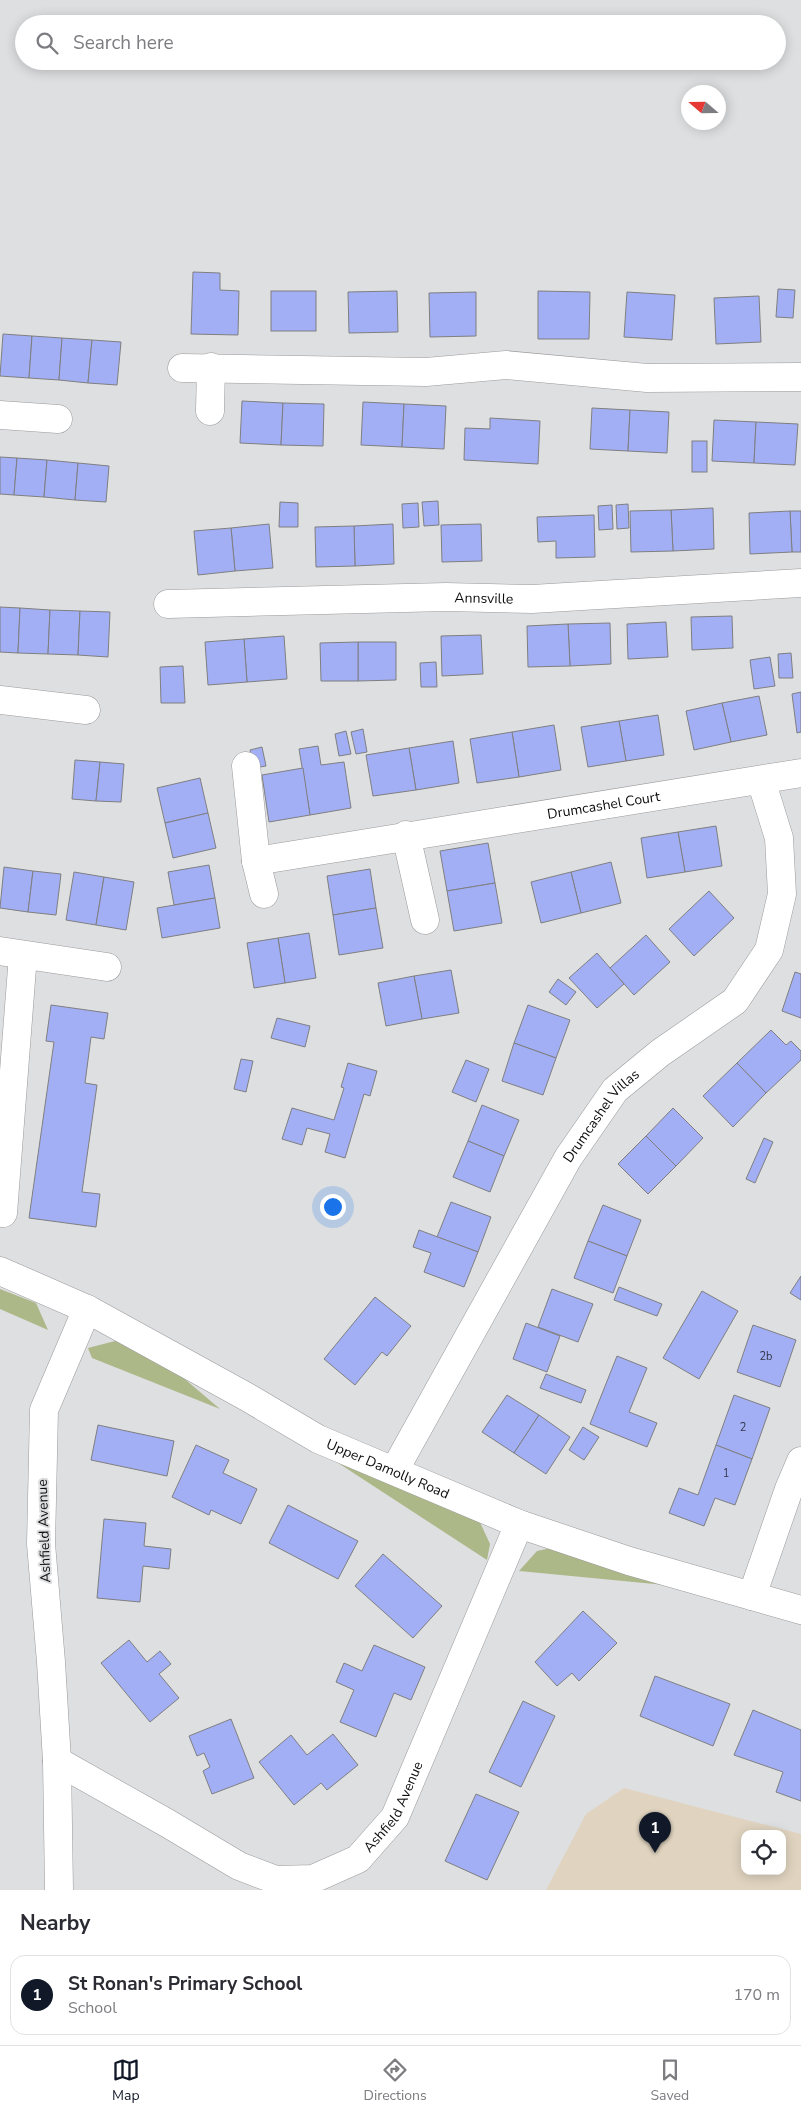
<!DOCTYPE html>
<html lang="en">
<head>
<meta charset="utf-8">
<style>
  :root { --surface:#fff; --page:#f7f7f7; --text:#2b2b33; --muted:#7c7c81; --line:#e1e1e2; --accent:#111827 }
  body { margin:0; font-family:"Nunito Sans",sans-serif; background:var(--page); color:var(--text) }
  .controls { position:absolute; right:15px; bottom:15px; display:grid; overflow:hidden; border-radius:10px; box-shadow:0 2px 12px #0003 }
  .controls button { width:45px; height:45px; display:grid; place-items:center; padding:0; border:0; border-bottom:1px solid var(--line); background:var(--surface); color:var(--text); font:25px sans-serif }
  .compass { position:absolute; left:681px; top:85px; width:45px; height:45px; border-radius:50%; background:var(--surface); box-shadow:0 2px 12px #0003; rotate:290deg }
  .you { position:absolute; left:332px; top:1206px; width:18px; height:18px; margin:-12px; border:4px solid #fff; border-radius:50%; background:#1a73e8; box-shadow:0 0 0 8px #1a73e833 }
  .badge { display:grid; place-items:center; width:32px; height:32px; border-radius:50%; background:var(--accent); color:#fff; font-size:16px; font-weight:700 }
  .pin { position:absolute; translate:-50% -41px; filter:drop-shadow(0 1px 2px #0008) }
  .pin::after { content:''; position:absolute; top:26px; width:18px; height:15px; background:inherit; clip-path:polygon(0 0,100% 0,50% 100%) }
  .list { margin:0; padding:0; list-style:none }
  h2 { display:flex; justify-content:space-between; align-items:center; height:65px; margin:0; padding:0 20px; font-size:21px }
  h2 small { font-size:16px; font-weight:400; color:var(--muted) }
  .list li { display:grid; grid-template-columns:32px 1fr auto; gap:15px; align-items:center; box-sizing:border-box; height:80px; margin:0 10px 10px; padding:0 10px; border:1px solid var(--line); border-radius:15px }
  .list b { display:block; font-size:19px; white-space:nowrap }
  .list p { margin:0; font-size:16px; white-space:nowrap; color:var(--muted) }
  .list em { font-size:16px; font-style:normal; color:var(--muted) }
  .icon { flex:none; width:28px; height:28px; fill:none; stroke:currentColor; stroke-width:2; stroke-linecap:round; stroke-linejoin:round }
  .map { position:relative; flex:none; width:801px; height:1890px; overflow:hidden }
  .search { position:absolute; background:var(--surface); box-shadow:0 2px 12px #0003; left:15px; right:15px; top:15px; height:55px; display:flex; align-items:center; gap:12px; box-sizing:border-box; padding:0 18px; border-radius:28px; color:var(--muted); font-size:19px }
  .sheet { height:155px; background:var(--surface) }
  nav { display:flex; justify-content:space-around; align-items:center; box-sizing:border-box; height:70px; border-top:1px solid var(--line); background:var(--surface); font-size:14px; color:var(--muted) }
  nav a { display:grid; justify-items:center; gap:2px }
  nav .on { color:var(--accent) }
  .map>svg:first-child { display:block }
  .education { fill:#e0d4c0; fill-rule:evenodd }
  .green { fill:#adb889 }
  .building { fill:#a3aff5; stroke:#7f7f81 }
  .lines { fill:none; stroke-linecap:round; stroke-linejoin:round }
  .minor-casing { stroke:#9a9a9c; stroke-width:29 }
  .minor { stroke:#fff; stroke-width:28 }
  .labels { text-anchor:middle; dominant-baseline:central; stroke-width:4; stroke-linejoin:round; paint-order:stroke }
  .number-label { font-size:11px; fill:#323648 }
  .street-label { font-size:14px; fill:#0d0d0e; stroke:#dedfe1 }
</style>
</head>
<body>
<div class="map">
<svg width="801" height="1890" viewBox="0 0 801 1890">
  <rect width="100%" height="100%" fill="#dedfe1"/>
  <path class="education" d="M624 1788 801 1834V1890H546L586 1814ZM745 1834H782V1871H745Z"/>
  <g class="green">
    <polygon points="0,1289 36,1303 48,1330 0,1309"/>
    <polygon points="115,1341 160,1358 220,1409 92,1358 88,1348"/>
    <polygon points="332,1459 478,1518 490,1544 487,1560"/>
    <polygon points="551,1548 665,1585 519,1571 537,1551"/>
  </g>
  <g class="building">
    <polygon points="193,272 220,273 220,290 239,291 238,335 191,334"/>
    <polygon points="778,289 795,290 793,318 776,317"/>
    <rect x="271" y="291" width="45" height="40"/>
    <polygon points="397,291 398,332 349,333 348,292"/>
    <polygon points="538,291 590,292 589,339 538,339"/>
    <polygon points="476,292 476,336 430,337 429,293"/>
    <polygon points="627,292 675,295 672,340 624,337"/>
    <polygon points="759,296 761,342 716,344 714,298"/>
    <polygon points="3,334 32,336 29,378 0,376"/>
    <polygon points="32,336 62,338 59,380 29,378"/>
    <polygon points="62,338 92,340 88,383 59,380"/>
    <polygon points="92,340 121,342 117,385 88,383"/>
    <polygon points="242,401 283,403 281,445 240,443"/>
    <polygon points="363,402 404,404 402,447 361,445"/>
    <polygon points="283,403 324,404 323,446 281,445"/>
    <polygon points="404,404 446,406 444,449 402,447"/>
    <polygon points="592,408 630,410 628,451 590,449"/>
    <polygon points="630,410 669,412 667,453 628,451"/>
    <polygon points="490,418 540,421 538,464 464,460 465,428 490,429"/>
    <polygon points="714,420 756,422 754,463 712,461"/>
    <polygon points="756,422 798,424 795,465 754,463"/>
    <rect x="692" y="441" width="15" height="31"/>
    <polygon points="0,457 17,458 14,495 0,494"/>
    <polygon points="17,458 47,460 44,497 14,495"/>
    <polygon points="47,460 78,463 75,500 44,497"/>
    <polygon points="78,463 109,466 106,502 75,500"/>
    <polygon points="438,501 439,525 424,526 422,502"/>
    <polygon points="280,502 298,503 298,527 279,527"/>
    <polygon points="418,503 419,527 403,528 402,504"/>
    <polygon points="628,504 629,528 617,529 616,505"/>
    <polygon points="612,505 613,529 599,530 598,506"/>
    <polygon points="713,508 714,549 673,551 671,510"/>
    <polygon points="671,510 673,551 631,552 630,511"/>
    <polygon points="790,511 801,511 801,552 792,552"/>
    <polygon points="790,511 792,552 750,554 749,513"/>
    <polygon points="594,515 595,557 556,558 556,541 538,542 537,517"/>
    <polygon points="269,524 273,568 235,571 231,528"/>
    <polygon points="393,524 394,564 355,566 354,526"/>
    <polygon points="481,524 482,561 442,562 441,525"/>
    <polygon points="354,526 355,566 316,567 315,527"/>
    <polygon points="231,528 235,571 198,575 194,531"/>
    <polygon points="0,607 20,608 18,653 0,652"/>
    <polygon points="20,608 50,610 48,654 18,653"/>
    <polygon points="50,610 80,611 78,655 48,654"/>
    <polygon points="80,611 110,612 108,657 78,655"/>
    <polygon points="732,616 733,648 692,650 691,617"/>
    <polygon points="666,622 668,657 628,659 627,624"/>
    <polygon points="610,623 611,664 570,666 568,624"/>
    <polygon points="568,624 570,666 528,667 527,626"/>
    <polygon points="481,635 483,674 442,676 441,636"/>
    <polygon points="284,636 287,679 247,682 244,639"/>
    <polygon points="244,639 247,682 208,685 205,642"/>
    <polygon points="358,642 396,642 396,680 358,681"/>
    <polygon points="358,642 358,681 321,681 320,643"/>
    <polygon points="791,653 793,678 779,678 778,654"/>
    <polygon points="770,657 775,686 754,689 750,660"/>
    <polygon points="436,662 437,687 421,687 420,663"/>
    <polygon points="183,666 185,703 161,703 160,667"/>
    <polygon points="801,692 801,732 797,733 792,694"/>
    <polygon points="759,696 767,735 731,742 722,703"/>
    <polygon points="722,703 731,742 694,750 686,711"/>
    <polygon points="658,715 664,755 626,761 619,721"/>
    <polygon points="619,721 626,761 588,767 581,727"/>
    <polygon points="554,725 561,770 519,777 512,732"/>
    <polygon points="363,729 367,752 356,754 351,732"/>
    <polygon points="346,731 351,754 339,756 335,734"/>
    <polygon points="512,732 519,777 477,783 470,739"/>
    <polygon points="453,741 459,783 416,790 409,748"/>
    <polygon points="318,746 321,765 344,762 351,808 310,815 299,749"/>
    <polygon points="262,747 266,766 254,768 250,750"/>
    <polygon points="409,748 416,790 373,796 366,755"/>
    <polygon points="75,760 100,762 96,801 72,799"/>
    <polygon points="100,762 124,764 121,802 96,801"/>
    <polygon points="303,768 310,815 269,822 262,775"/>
    <polygon points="200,778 208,813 165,823 157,788"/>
    <polygon points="208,813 216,848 173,858 165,823"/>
    <polygon points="716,826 722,866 685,872 678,832"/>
    <polygon points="678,832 685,872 647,878 641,838"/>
    <polygon points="488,843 495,883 447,891 440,851"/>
    <polygon points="611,862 621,903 581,913 571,872"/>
    <polygon points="209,865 215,898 174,905 168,872"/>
    <polygon points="4,867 33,871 28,912 0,908"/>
    <polygon points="370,869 376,908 333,915 327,876"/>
    <polygon points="33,871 61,874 56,915 28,912"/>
    <polygon points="74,872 104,877 96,925 66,920"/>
    <polygon points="571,872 581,913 541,923 531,882"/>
    <polygon points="104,877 134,882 126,930 96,925"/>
    <polygon points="495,883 502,923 454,931 447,891"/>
    <polygon points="709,891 734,918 694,956 669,929"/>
    <polygon points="215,898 220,928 162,938 157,908"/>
    <polygon points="376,908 383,948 339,955 333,915"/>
    <polygon points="309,933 316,978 285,983 278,938"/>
    <polygon points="646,935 670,962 634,995 610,968"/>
    <polygon points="278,938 285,983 254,988 247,943"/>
    <polygon points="597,953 624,984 597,1008 569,978"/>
    <polygon points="451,970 459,1013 422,1019 414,976"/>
    <polygon points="795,972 801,974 801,1018 782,1011"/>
    <polygon points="414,976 422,1019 386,1026 378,983"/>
    <polygon points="558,979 576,992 566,1005 549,992"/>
    <polygon points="51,1005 108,1013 104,1039 91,1037 85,1083 97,1085 82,1192 100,1194 96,1227 29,1218 54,1042 46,1041"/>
    <polygon points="528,1005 570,1020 556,1058 514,1043"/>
    <polygon points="277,1018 310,1026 305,1047 271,1038"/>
    <polygon points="771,1030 786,1045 791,1041 801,1051 801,1060 766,1093 737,1063"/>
    <polygon points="514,1043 556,1058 543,1095 502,1081"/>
    <polygon points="241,1059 253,1061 246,1092 234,1089"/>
    <polygon points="466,1060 489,1069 476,1102 452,1092"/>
    <polygon points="348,1063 377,1071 370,1096 364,1094 345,1158 325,1152 330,1134 307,1128 302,1145 282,1139 292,1108 334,1120 344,1088 341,1087"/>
    <polygon points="737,1063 766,1093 733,1127 703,1096"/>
    <polygon points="482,1105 519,1120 504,1156 468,1141"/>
    <polygon points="673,1108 703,1138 676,1166 646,1136"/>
    <polygon points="646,1136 676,1166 648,1194 618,1164"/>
    <polygon points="764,1138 773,1142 755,1183 746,1179"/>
    <polygon points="468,1141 504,1156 490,1192 453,1177"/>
    <polygon points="451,1202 491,1217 478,1252 437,1237"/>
    <polygon points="603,1205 641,1220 627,1256 588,1241"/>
    <polygon points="419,1230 478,1252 464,1287 424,1272 431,1253 413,1247"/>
    <polygon points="588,1241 627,1256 613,1293 574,1278"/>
    <polygon points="801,1276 801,1300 790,1293"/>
    <polygon points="619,1287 662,1304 657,1316 614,1300"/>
    <polygon points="552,1289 593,1304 578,1342 538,1327"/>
    <polygon points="702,1291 738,1311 699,1379 663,1358"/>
    <polygon points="375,1297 411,1326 387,1356 382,1352 355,1385 324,1359"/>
    <polygon points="526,1323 560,1336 547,1372 513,1359"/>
    <polygon points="753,1325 796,1340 780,1387 737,1372"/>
    <polygon points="617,1356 647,1368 629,1412 657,1423 647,1447 590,1424"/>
    <polygon points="546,1374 586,1390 581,1403 540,1388"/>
    <polygon points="507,1395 539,1415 514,1453 482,1432"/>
    <polygon points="734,1395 770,1408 752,1459 716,1445"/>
    <polygon points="539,1415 570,1437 546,1474 514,1453"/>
    <polygon points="98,1425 174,1441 167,1476 91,1460"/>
    <polygon points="583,1427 599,1437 584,1460 569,1450"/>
    <polygon points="196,1445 229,1460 223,1473 257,1489 241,1524 211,1510 209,1515 172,1497"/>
    <polygon points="716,1445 752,1459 735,1505 715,1498 704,1526 669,1513 679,1488 698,1495"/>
    <polygon points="288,1505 358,1541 338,1579 269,1543"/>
    <polygon points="104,1519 146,1523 144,1546 171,1549 169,1569 143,1566 140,1602 97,1598"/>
    <polygon points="383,1554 442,1606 413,1638 355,1586"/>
    <polygon points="583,1611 617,1643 579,1681 572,1673 557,1686 535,1662"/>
    <polygon points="129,1640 147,1662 160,1651 171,1664 159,1674 179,1698 150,1722 101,1663"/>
    <polygon points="374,1645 425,1667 411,1700 394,1693 376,1737 340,1722 354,1690 336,1682 344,1663 362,1671"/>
    <polygon points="655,1676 730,1704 713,1746 640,1716"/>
    <polygon points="523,1701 555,1716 521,1787 489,1772"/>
    <polygon points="753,1710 801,1730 801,1801 776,1792 783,1772 734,1755"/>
    <polygon points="231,1719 254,1778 212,1794 203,1771 210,1767 204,1753 197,1756 189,1736"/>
    <polygon points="333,1734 358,1765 327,1790 321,1783 294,1805 259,1762 291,1735 307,1755"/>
    <polygon points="476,1794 519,1812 487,1880 445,1861"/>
  </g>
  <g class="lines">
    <g class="minor-casing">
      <g id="minor">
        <polyline points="182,368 426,372 506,365 647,378 801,377"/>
        <polyline points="210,411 211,367"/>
        <polyline points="0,415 58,419"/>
        <path id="s1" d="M168 604 446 597 532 599 801 583"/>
        <polyline points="0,700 86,710"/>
        <polyline points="246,766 256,861 264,894"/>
        <polyline points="406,835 425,920"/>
        <path id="s2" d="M256 861 801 773"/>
        <polyline points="0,951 107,967"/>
        <polyline points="3,1213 23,955"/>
        <path id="s3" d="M0 1271 87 1309 247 1397 318 1439 519 1524 629 1561 801 1610"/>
        <path id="s4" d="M394 1471 568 1158 615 1090 660 1053 735 1001 769 950 782 894 779 838 761 780"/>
        <polyline points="752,1596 789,1489 801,1461"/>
        <path id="s5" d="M57 1761 167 1823 239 1866 276 1880 313 1879 358 1859 395 1817 519 1524"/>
        <polyline points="59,1890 57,1761 51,1662 41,1544 44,1410 87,1309"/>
      </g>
    </g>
    <use href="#minor" class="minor"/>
  </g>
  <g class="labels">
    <g class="number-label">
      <text x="766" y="1356">2b</text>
      <text x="743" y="1427">2</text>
      <text x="726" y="1473">1</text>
    </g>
    <g class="street-label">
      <text stroke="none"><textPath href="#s1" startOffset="316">Annsville</textPath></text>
      <text stroke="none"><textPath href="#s2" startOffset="352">Drumcashel Court</textPath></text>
      <text stroke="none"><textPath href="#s4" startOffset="412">Drumcashel Villas</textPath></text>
      <text stroke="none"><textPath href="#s3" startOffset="436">Upper Damolly Road</textPath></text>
      <text transform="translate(44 1531) rotate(-92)">Ashfield Avenue</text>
      <text stroke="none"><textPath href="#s5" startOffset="400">Ashfield Avenue</textPath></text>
    </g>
  </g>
</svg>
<div class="controls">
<button><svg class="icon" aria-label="locate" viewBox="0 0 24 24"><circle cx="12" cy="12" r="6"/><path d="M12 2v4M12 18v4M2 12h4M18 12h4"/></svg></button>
</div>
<svg class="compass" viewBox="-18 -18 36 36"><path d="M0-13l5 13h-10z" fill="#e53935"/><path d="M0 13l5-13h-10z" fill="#7c7c81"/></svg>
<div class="you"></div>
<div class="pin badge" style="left:655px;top:1853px">1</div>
<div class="search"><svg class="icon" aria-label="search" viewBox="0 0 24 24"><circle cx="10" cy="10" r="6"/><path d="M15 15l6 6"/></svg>Search here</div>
</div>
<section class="sheet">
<h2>Nearby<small></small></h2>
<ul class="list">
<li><span class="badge">1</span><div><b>St Ronan's Primary School</b><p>School</p></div><em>170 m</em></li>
</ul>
</section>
<nav>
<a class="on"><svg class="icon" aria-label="map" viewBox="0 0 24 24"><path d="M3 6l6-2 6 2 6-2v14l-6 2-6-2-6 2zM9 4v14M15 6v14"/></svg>Map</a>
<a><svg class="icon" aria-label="directions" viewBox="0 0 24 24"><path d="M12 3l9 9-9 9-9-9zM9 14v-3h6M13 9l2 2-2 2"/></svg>Directions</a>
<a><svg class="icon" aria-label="saved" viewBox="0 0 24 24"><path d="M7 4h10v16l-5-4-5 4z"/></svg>Saved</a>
</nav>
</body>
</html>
